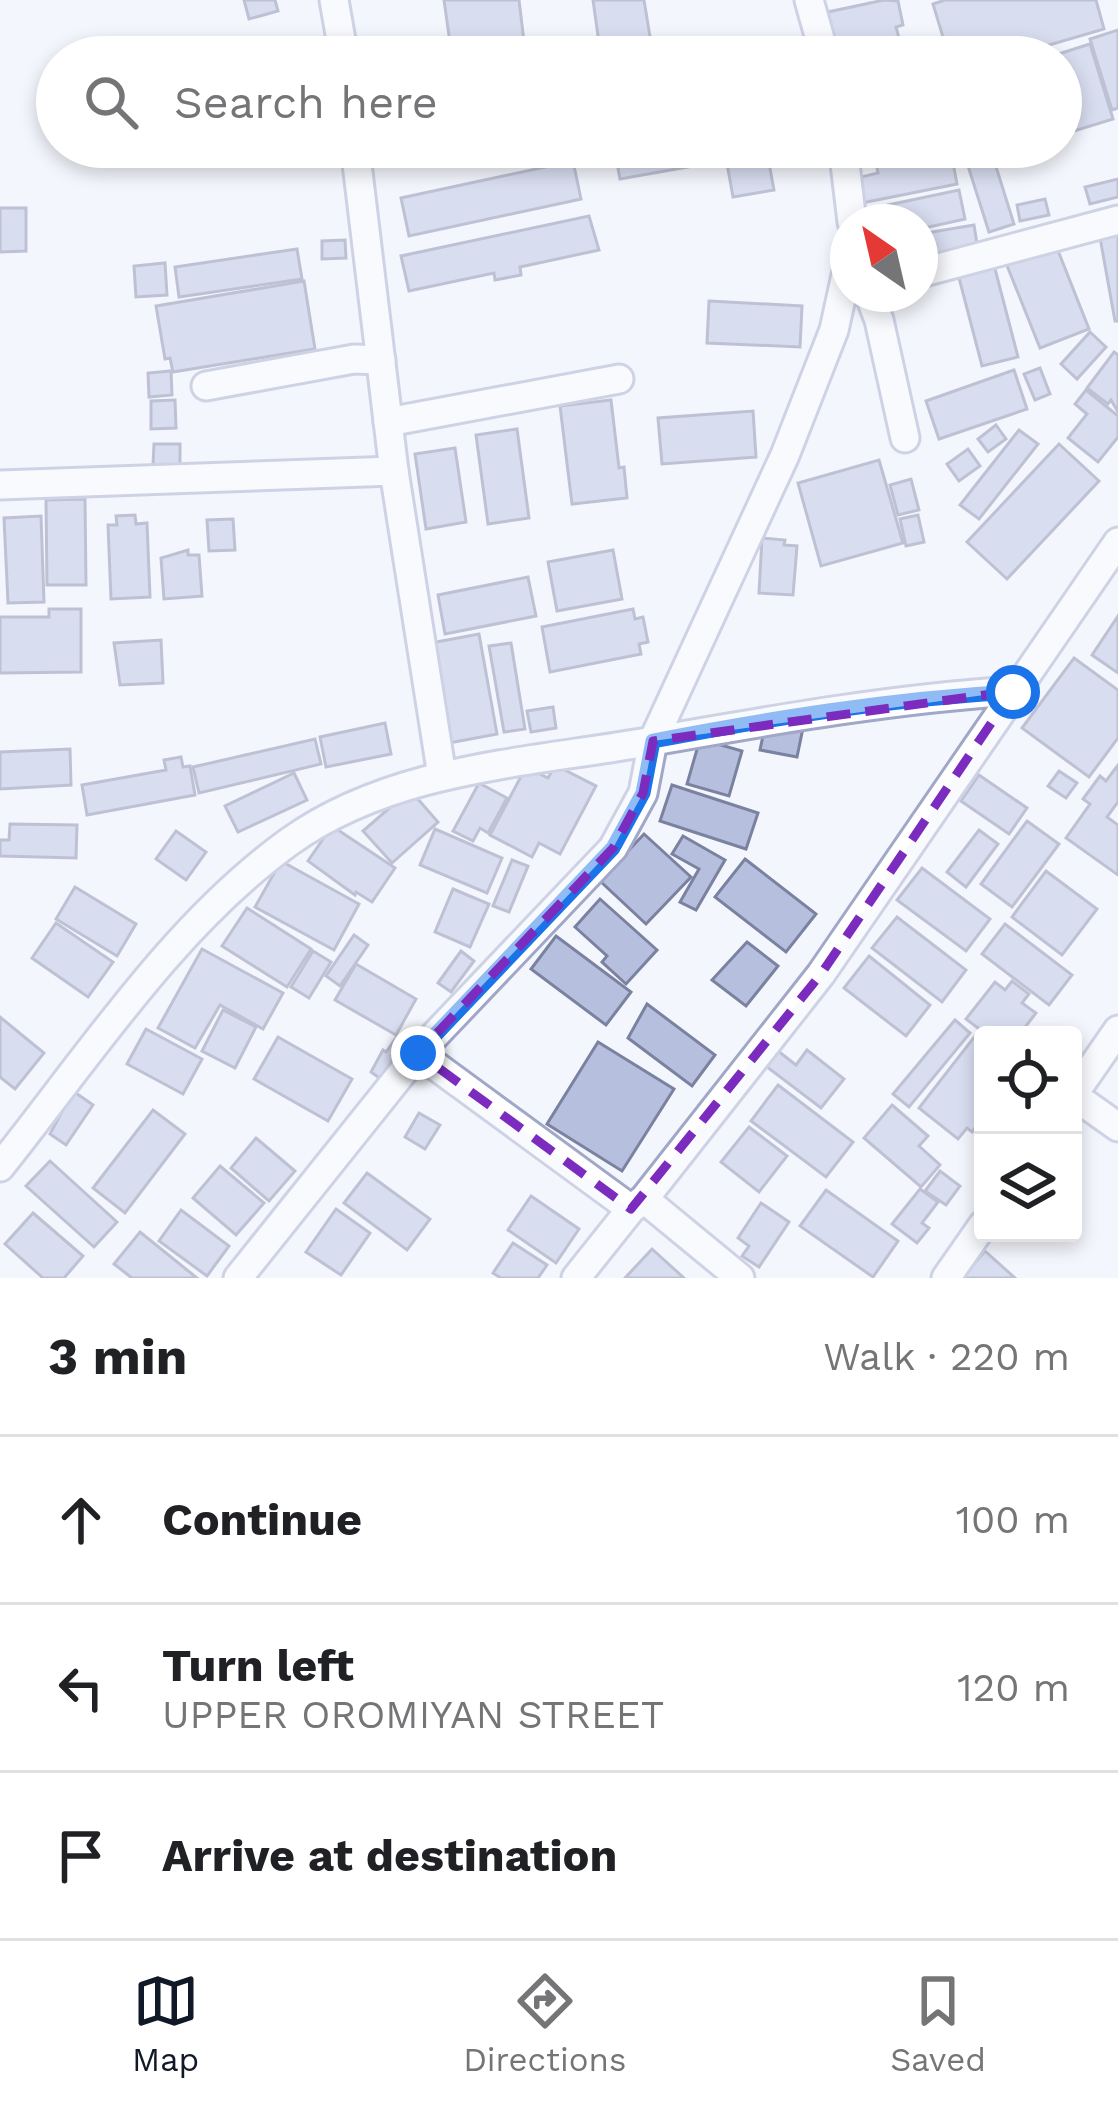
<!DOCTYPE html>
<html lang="en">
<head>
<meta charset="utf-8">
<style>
  :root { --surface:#fff; --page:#f2f2f2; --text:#202124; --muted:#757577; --line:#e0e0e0; --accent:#111827 }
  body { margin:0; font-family:"Work Sans",sans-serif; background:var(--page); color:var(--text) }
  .controls { position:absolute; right:36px; bottom:36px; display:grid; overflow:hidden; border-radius:12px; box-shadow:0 6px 18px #0003 }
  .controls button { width:108px; height:108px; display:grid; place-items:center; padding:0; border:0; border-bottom:3px solid var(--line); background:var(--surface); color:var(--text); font:60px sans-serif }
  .compass { position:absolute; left:830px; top:204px; width:108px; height:108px; border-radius:50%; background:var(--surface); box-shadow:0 6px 18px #0003; rotate:326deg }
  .stop { position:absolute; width:36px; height:36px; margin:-27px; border:9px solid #1a73e8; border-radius:50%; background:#fff }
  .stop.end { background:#1a73e8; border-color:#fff; box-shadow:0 3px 12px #0008 }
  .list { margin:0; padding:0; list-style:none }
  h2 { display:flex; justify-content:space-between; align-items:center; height:156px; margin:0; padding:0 48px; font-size:51px }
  h2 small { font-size:39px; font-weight:400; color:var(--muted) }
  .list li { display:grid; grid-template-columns:78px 1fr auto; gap:36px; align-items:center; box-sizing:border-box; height:168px; padding:0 48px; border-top:3px solid var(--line) }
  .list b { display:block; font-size:45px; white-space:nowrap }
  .list p { margin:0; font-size:39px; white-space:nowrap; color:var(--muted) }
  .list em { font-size:39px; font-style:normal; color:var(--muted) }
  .icon { flex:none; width:66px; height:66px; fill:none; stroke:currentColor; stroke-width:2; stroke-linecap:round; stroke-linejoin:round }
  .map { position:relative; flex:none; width:1118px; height:1278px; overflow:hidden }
  .search { position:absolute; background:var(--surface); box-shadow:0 6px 18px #0003; left:36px; right:36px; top:36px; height:132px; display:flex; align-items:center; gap:30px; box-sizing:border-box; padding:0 42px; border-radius:66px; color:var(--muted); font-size:45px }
  .sheet { height:660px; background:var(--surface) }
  nav { display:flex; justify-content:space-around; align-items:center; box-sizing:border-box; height:168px; border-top:3px solid var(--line); background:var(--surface); font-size:33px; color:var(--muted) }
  nav a { display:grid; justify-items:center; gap:6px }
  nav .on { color:var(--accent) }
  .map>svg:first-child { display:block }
  .building { fill:#b7bfdf; stroke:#7b82a0; stroke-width:3 }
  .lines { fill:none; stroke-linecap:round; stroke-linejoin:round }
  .minor-casing { stroke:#a0a7c7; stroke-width:33 }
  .minor { stroke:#fff; stroke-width:27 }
  .route { stroke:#1a73e8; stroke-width:15 }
  .marked { fill:none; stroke:#7b2cbf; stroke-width:9; stroke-dasharray:24 15; stroke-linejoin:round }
</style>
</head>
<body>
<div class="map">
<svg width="1118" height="1278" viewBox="0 0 1118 1278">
  <rect width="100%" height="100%" fill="#f4f6fd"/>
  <g class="building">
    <polygon points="244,0 275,0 278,11 249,19"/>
    <polygon points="444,0 519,0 525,50 452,57"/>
    <polygon points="593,0 644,0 653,55 601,57"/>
    <polygon points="884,0 898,1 903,25 896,27 899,38 837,52 828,12"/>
    <polygon points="945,0 1096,0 1104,29 1008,57 949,57 933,4"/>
    <polygon points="1118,30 1118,108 1112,110 1090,39"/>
    <polygon points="900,43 903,57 833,57 833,56"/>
    <polygon points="1090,44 1113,119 1071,132 1061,101 1075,97 1070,80 1061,83 1061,57 1049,57"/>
    <polygon points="614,147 707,147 710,163 620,179"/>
    <polygon points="724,147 766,147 774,190 733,197"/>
    <polygon points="905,147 950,147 957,184 862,203 857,178 878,173 874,153"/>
    <polygon points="962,147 1015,147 992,154 1014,224 989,232"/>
    <polygon points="573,161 581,199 409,236 401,198"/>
    <polygon points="1118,179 1118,197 1090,204 1085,187"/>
    <polygon points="959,190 965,219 920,229 920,222 891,222 888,205"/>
    <polygon points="1045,199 1049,215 1020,221 1017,205"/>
    <polygon points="0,208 26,208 26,251 0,252"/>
    <polygon points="589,216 599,250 520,267 521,275 495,280 494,273 409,291 401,256"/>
    <polygon points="974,225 978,250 920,260 920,234"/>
    <polygon points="1118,228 1118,321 1115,321 1099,232"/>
    <polygon points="345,240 346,258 322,259 322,241"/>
    <polygon points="1055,243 1089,329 1040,348 1006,263"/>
    <polygon points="297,249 302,279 179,297 175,267"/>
    <polygon points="165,263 167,295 136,297 134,266"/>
    <polygon points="994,265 1018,357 982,366 958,274"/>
    <polygon points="304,281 315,349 173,372 170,358 165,359 156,306"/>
    <polygon points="709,301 802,306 800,347 707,343"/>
    <polygon points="1090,332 1106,347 1077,379 1061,364"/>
    <polygon points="1114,352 1118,355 1118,412 1111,400 1108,404 1087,388"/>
    <polygon points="1040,368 1050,394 1035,400 1024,374"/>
    <polygon points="1014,370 1027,409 939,439 926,401"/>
    <polygon points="171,371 172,395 149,397 148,373"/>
    <polygon points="1086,390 1118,416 1118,437 1098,462 1068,438 1087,414 1075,404"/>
    <polygon points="175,400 176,428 151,429 151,401"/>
    <polygon points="611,400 619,468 624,467 627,498 572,504 560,406"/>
    <polygon points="753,411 756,457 662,464 658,418"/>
    <polygon points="996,425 1006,439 988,452 978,439"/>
    <polygon points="517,429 529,518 488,524 476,435"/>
    <polygon points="1019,430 1038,444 979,519 960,505"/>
    <polygon points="154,444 180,444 180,466 153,465"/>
    <polygon points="1059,444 1099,481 1007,579 967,542"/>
    <polygon points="455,448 466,522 426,529 415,454"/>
    <polygon points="968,449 980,466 959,481 947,464"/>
    <polygon points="879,460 903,543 821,566 798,483"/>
    <polygon points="911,479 919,510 898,515 890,485"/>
    <polygon points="85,499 86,585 47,585 46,500"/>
    <polygon points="135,515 136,524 147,523 150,597 111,599 108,525 117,525 116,516"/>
    <polygon points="918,515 924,542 906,546 900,519"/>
    <polygon points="41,516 44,602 8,603 4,518"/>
    <polygon points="233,519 235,550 209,551 207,520"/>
    <polygon points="762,538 785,540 784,545 797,546 793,595 759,593"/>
    <polygon points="188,550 188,555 199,555 202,596 164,599 161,558"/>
    <polygon points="613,550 622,599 557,611 548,562"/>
    <polygon points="528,577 536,616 445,634 438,595"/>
    <polygon points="49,609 81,609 81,672 0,673 0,617 49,617"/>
    <polygon points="633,609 635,619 643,617 648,642 639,644 641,654 550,672 542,627"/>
    <polygon points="1118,616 1118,673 1092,655"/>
    <polygon points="479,634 497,734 449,743 431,643"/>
    <polygon points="161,640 163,683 120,685 114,643"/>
    <polygon points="511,643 525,729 504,732 489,646"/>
    <polygon points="1074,658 1118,690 1118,738 1089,777 1022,728"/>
    <polygon points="553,707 556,728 531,732 527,711"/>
    <polygon points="766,721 803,728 797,757 760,750"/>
    <polygon points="385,723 391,754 326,767 320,737"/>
    <polygon points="315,739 321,764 199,793 193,767"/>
    <polygon points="700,739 742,751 729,796 687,784"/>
    <polygon points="70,749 71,785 0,789 0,752"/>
    <polygon points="181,757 183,767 190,766 195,795 87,815 82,785 166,770 164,760"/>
    <polygon points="555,765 596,786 560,854 539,843 532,857 490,835 526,767 548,778"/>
    <polygon points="1118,765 1118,802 1107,817 1118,825 1118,875 1066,838 1090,804 1083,799 1100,776 1106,781"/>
    <polygon points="1059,771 1077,783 1066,798 1048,786"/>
    <polygon points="294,773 307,800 238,832 225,806"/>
    <polygon points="979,775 1027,808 1009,834 961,801"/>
    <polygon points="479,783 507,798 488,833 480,828 473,841 453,831"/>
    <polygon points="672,785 758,813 746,849 660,821"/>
    <polygon points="410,790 438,822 392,863 363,831"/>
    <polygon points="1027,821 1059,844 1012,907 981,884"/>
    <polygon points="10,824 77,825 76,858 0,856 0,840 9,840"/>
    <polygon points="332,826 395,868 372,902 356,892 355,895 308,861"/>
    <polygon points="435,829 502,858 487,893 420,865"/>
    <polygon points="979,830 998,844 966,887 947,872"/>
    <polygon points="176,831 206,852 186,880 156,859"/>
    <polygon points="644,834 691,877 646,924 600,881"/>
    <polygon points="683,836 725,860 696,910 680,902 699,869 672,854"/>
    <polygon points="745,859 816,914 786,952 715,897"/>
    <polygon points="512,860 528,866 509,912 493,906"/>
    <polygon points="281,861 359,904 334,950 255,907"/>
    <polygon points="922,868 990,919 966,951 897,900"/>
    <polygon points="1046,871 1097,909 1062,955 1012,917"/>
    <polygon points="75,887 136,924 117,956 56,919"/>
    <polygon points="453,889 489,904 470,947 435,932"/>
    <polygon points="600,899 657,950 626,984 602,962 607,956 575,927"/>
    <polygon points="247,908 311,949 287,987 222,946"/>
    <polygon points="897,917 966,970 942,1002 872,948"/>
    <polygon points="56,923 113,962 88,997 32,958"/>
    <polygon points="1005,924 1072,975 1049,1005 982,954"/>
    <polygon points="354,935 368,945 340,986 326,976"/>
    <polygon points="556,936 631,992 606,1025 531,969"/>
    <polygon points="747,942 778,966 746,1006 712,980"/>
    <polygon points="202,949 283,993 263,1029 220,1005 195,1048 158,1028"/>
    <polygon points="313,951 331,962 309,998 291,987"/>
    <polygon points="461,951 474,961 451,992 438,983"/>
    <polygon points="869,956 930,1005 906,1036 844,988"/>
    <polygon points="356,964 416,999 396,1035 335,1000"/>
    <polygon points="1012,981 1029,994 1022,1003 1036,1013 1019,1035 987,1035 966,1019 995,982 1005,990"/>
    <polygon points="647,1004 715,1055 692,1086 628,1038"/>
    <polygon points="223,1010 256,1027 235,1068 202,1051"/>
    <polygon points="0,1017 44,1053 15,1089 0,1077"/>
    <polygon points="955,1020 970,1033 909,1107 893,1094"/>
    <polygon points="146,1029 202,1059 183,1094 127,1064"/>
    <polygon points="975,1036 983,1042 983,1108 979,1113 983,1118 972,1132 967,1128 958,1139 919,1108"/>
    <polygon points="278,1037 352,1079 328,1121 254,1079"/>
    <polygon points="396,1038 410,1048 385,1082 371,1072 383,1050 386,1052"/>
    <polygon points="598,1042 674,1089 622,1171 547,1124"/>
    <polygon points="807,1050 844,1079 821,1108 767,1067 778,1051 796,1065"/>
    <polygon points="778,1085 853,1142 826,1177 751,1121"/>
    <polygon points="73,1091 93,1105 66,1145 50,1134"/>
    <polygon points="892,1105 928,1136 919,1146 940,1165 921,1187 864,1138"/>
    <polygon points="153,1110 185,1134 125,1213 93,1188"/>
    <polygon points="419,1113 440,1125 425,1149 405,1137"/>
    <polygon points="749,1127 787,1156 759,1192 721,1162"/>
    <polygon points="256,1138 295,1171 269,1201 231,1168"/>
    <polygon points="50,1161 117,1222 94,1247 26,1186"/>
    <polygon points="220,1166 264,1203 236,1235 193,1198"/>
    <polygon points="940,1171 960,1186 946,1205 925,1191"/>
    <polygon points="367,1173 430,1219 407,1250 344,1203"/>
    <polygon points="920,1189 938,1202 922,1223 929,1228 917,1243 892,1224"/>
    <polygon points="826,1190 898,1241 873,1277 800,1226"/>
    <polygon points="531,1196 579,1229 556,1263 508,1230"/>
    <polygon points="761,1203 789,1222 759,1267 742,1256 749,1246 738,1238"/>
    <polygon points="336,1209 370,1233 341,1275 306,1252"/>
    <polygon points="181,1210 229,1246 207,1276 159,1241"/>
    <polygon points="33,1213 83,1256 64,1278 43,1278 5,1244"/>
    <polygon points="140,1232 197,1278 132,1278 114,1264"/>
    <polygon points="513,1243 547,1265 538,1278 501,1278 493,1273"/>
    <polygon points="652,1249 684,1278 625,1278"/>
    <polygon points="985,1251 1015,1278 962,1278"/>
  </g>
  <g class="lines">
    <g class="minor-casing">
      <g id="minor">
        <polyline points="334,0 344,57"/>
        <polyline points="809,0 825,57"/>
        <polyline points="355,147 394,471 442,776"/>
        <polyline points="843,147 852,222"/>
        <polyline points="920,273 1118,220"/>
        <polyline points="869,294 879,320 905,438"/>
        <polyline points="206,386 354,359 381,360"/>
        <polyline points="388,422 619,379"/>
        <polyline points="0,485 394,471"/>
        <polyline points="418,1053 631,1209"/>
        <polyline points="1073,1095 1118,1030"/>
        <polyline points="1073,1095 1118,1127"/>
        <path d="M0 1167C89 1056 173 926 289 842 394 767 530 763 653 741 773 720 891 699 1013 691"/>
        <polyline points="644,1199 740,1278"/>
        <polyline points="238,1278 418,1053 613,848 643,793 653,741 785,455 834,330 848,266"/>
        <polyline points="576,1278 631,1209 644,1199 821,974 1118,542"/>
        <polyline points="946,1278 983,1225"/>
      </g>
    </g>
    <use href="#minor" class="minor"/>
  </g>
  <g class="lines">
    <path class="route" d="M418 1053 613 848 643 793 653 741C773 718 891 699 1013 692"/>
  </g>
  <path d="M0 0H1118V1278H0ZM1013 691 821 974 631 1209 418 1053 613 848 643 793 653 741Z" fill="#f4f6fd" fill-opacity=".55" fill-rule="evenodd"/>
  <path class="marked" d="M1013 691 821 974 631 1209 418 1053 613 848 643 793 653 741Z"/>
</svg>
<div class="controls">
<button><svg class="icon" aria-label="locate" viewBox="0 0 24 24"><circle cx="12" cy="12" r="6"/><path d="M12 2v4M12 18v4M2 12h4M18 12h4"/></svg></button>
<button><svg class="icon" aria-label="layers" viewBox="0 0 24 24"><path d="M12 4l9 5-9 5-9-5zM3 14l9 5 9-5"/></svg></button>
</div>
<svg class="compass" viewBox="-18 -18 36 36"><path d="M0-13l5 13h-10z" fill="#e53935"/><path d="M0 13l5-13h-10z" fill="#757577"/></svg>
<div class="stop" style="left:1013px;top:692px"></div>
<div class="stop end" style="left:418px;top:1053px"></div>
<div class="search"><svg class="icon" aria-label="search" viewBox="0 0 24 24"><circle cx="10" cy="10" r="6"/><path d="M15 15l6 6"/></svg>Search here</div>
</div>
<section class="sheet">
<h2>3 min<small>Walk · 220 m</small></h2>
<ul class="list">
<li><svg class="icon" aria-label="ahead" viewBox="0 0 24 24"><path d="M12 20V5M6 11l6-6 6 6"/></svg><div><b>Continue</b></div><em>100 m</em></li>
<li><svg class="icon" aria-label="left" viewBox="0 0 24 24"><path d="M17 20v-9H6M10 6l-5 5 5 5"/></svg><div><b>Turn left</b><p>UPPER OROMIYAN STREET</p></div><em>120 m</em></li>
<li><svg class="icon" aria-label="arrive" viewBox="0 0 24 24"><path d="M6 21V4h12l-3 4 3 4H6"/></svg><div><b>Arrive at destination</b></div></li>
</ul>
</section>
<nav>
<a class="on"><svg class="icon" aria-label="map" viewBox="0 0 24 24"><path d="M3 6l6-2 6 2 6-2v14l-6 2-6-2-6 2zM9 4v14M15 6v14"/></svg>Map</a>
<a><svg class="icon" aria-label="directions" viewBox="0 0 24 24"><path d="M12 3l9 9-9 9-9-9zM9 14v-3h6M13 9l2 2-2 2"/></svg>Directions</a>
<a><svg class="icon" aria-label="saved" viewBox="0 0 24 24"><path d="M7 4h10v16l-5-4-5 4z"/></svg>Saved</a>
</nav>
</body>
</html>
